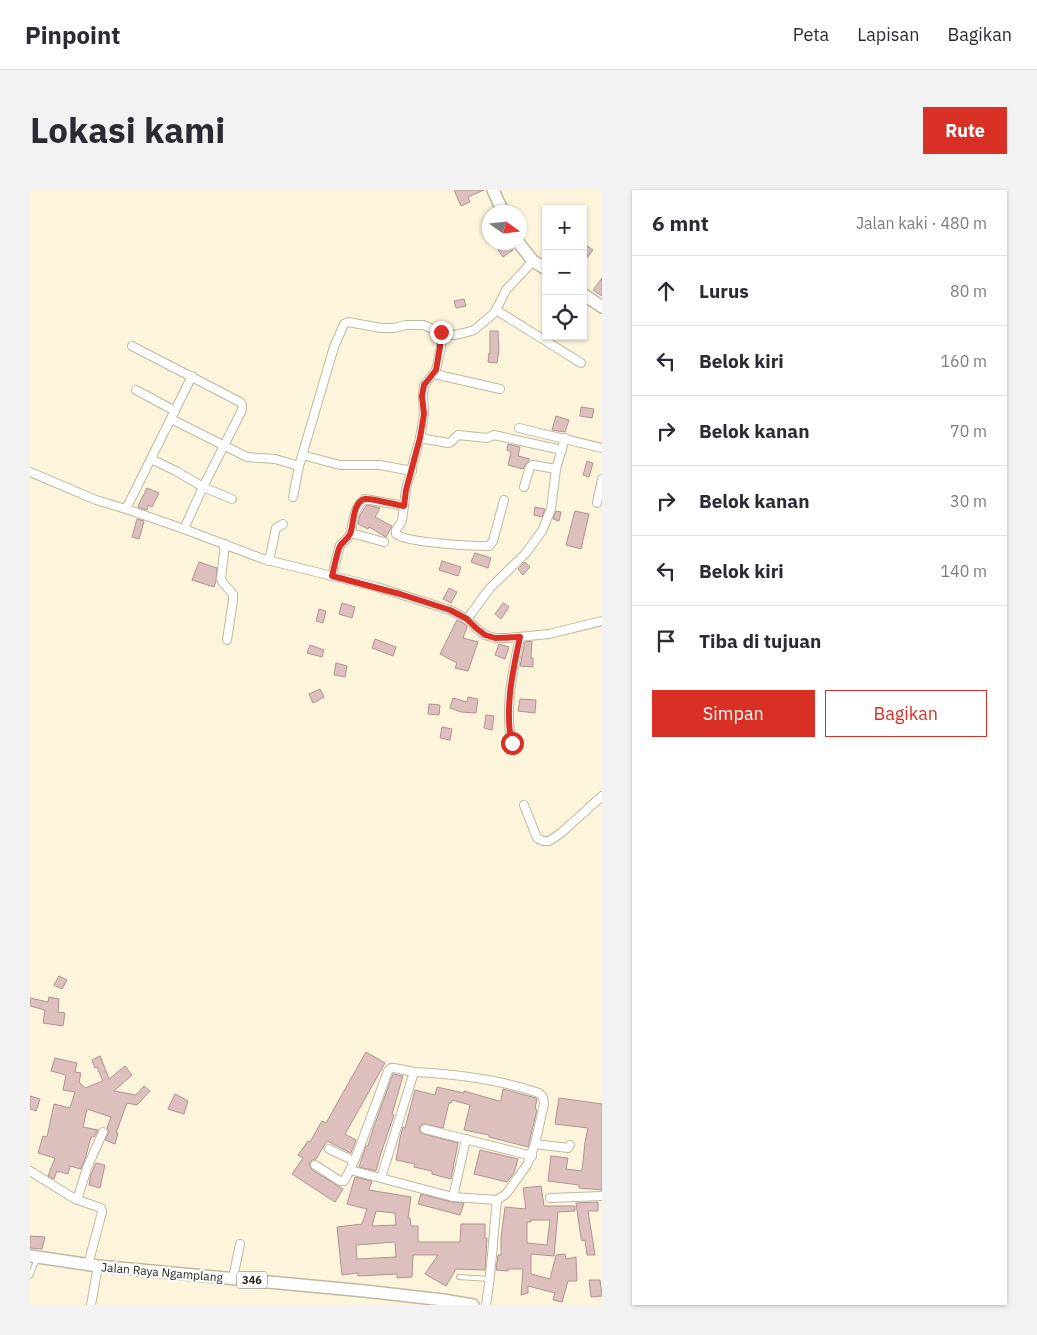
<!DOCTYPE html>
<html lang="id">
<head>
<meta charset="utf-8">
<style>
  :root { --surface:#fff; --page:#f2f2f3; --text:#2b2b33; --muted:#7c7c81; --line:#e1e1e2; --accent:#d93025 }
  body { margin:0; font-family:"IBM Plex Sans",sans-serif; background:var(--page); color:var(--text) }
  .controls { position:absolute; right:15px; top:15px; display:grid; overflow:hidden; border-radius:0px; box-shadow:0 1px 4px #0004 }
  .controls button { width:45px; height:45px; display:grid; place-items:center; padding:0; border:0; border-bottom:1px solid var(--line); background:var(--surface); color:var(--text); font:25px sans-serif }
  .compass { position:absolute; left:452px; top:15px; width:45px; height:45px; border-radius:50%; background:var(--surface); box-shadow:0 1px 4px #0004; rotate:104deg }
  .stop { position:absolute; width:15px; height:15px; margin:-11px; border:4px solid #d93025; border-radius:50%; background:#fff }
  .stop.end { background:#d93025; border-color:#fff; box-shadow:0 1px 5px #0008 }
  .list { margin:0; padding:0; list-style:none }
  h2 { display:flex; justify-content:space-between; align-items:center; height:65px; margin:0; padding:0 20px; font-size:21px }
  h2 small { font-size:16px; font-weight:400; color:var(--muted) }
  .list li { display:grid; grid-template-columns:32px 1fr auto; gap:15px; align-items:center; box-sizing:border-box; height:70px; padding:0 20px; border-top:1px solid var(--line) }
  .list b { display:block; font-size:19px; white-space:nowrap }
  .list em { font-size:16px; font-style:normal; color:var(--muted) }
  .actions { display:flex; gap:10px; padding:15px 20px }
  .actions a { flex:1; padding:11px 0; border:1px solid var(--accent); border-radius:0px; text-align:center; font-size:18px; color:var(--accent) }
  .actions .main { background:var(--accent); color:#fff }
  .icon { flex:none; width:28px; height:28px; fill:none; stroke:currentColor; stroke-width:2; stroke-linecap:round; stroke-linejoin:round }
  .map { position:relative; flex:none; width:572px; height:1115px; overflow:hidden; border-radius:0px }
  header { display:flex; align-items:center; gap:30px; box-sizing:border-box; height:70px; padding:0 25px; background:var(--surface); border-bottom:1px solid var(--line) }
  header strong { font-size:24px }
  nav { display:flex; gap:28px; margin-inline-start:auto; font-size:18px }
  .intro { display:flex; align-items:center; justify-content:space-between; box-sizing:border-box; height:120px; padding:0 30px }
  h1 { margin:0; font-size:35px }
  .button { padding:12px 22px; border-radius:0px; background:var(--accent); color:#fff; font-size:18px; font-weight:700 }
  main { display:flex; gap:30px; padding:0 30px }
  aside { flex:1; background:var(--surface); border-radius:0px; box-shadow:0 1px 4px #0004 }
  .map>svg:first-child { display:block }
  .building { fill:#ddc0be; stroke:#af9392; fill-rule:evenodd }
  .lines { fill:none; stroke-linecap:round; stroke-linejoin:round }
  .lane-casing { stroke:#bfb8a1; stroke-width:6 }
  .street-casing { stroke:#bfb8a1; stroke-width:10 }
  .primary-casing { stroke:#bfb8a1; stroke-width:14 }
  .lane { stroke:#fff; stroke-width:4 }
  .street { stroke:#fff; stroke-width:8 }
  .primary { stroke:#fff; stroke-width:11 }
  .route { stroke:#d93025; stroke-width:6 }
  .labels { text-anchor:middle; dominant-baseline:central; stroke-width:4.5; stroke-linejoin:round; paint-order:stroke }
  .shield { fill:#fff; stroke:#686660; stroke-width:1 }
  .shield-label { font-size:11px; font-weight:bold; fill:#28251c }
  .street-label { font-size:12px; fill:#28251c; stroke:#fff }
</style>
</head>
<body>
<header>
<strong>Pinpoint</strong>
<nav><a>Peta</a><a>Lapisan</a><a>Bagikan</a></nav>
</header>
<div class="intro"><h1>Lokasi kami</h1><a class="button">Rute</a></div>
<main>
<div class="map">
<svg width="572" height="1115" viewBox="0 0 572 1115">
  <rect width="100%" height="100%" fill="#fcf5dc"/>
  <g class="building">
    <polygon points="424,0 454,0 438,7 440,12 431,16"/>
    <polygon points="478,53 483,60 473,67 468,60"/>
    <polygon points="553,53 563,60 553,73"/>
    <polygon points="572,88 572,106 563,100"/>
    <polygon points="434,109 436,116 426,118 424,111"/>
    <polygon points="460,141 468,141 469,160 467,173 458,172 459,163 460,164"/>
    <polygon points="551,217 564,219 562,228 550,226"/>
    <polygon points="526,226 539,230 535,242 522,240"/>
    <polygon points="478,254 490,257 488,266 500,269 495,275 493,279 478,275 481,262 477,260"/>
    <polygon points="557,271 563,273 559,287 553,285"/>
    <polygon points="117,298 129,303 122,317 118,315 117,320 109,318 108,316"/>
    <polygon points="337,315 350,318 345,327 362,336 356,347 339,337 338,339 328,334 330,325"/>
    <polygon points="505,317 515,319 512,327 504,325"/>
    <polygon points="526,321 531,322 529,331 523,329"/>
    <polygon points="545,321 559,324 551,359 536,355"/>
    <polygon points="107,329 114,331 109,349 102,347"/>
    <polygon points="445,363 461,368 458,378 441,372"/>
    <polygon points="412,371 431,377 428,386 409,380"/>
    <polygon points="169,372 187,378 186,391 184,397 162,390"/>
    <polygon points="495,372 500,377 493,385 488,379"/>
    <polygon points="419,398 427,402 421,413 413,409"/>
    <polygon points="312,413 325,417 322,428 309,424"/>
    <polygon points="473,413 479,417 471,429 465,424"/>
    <polygon points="289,419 296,421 293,433 286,431"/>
    <polygon points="427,430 434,434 437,437 433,448 448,452 438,481 425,478 427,473 410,464"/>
    <polygon points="345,449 366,457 363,466 342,458"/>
    <polygon points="502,451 501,468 503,468 503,477 490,476 495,452"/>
    <polygon points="469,454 479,457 475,469 465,465"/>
    <polygon points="280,455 294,460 292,467 277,463"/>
    <polygon points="306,473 317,476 315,487 304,485"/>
    <polygon points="290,499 294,507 283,513 279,504"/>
    <polygon points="438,507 448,509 446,523 431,522 420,518 423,508 437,512"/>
    <polygon points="490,509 506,510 505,523 488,521"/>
    <polygon points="399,514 410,515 409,525 398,524"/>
    <polygon points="456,525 464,526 462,540 454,538"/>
    <polygon points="412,537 422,539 420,550 410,548"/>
    <polygon points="29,786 37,790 32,799 24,795"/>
    <polygon points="19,807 29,809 28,822 35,823 33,836 13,833 15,820 0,816 0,808 18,812"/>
    <polygon points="336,862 355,873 315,944 326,950 321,963 297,951 286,969 282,970 279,974 282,980 313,999 305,1012 262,984 273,968 268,965 278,951 280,952 292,931 296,933"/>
    <polygon points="70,866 79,889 95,876 102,885 84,901 106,905 114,896 120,901 107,915 97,913 86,943 88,943 85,954 75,950 79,942 77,938 81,927 57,919 53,937 68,940 64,947 61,947 56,966 51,979 40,976 38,984 27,981 24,989 18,986 25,968 8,963 13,946 17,947 24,914 40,918 45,902 33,900 36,885 21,881 25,868 47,873 45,882 51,883 49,892 55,898 73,891 67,877 65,878 62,870"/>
    <polygon points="363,884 373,886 362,924 364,925 351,963 346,981 329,977 336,956 338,956 343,939"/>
    <polygon points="407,897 434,903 434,901 469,911 471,910 473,899 506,908 507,909 505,919 507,920 498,957 459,947 459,945 434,940 440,915 422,910 421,913 419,913 413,938 394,934 391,935 389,938 391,943 394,944 428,953 421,989 402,984 402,981 384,977 385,974 366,970 370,948 373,937 375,938 385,900 405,905"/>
    <polygon points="145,904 158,911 154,924 138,919"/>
    <polygon points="0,906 10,909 6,921 0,919"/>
    <polygon points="529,908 572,914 572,1000 549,998 549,995 518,991 521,966 538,968 536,979 552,981 555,952 558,938 525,934"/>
    <polygon points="450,960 488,969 484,983 477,992 444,984"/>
    <polygon points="66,973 75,975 70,998 59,995 61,984"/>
    <path d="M325 987 342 991 339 1000 381 1007 378 1028H380L381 1036H388V1052H430L431 1034H455V1048H457L455 1080 426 1079 416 1096 395 1084 408 1065H383L382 1087 367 1088V1084L328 1086V1083L312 1085 307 1037 332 1034 337 1019 317 1014ZM346 1021 365 1023 366 1035 342 1036ZM365 1052 366 1067 327 1069 326 1055Z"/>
    <path d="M511 996 514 1016H545V1021L528 1022 524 1066 501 1064V1084L520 1089 526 1065 535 1064 536 1069 546 1067 547 1091H538L532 1112 523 1110 525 1103 498 1096V1103L491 1105 493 1079H478V1081L466 1080 468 1065H471V1048L475 1017 496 1019 493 998ZM501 1030H520L517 1055 497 1053V1032H501Z"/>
    <polygon points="391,1004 422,1012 434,1013 430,1025 388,1014"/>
    <polygon points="568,1012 568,1021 558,1021 565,1065 557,1065 555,1050 552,1051 552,1048 551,1048 546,1013"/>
    <polygon points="0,1046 15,1047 12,1059 0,1058"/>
    <polygon points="559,1090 570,1090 572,1106 561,1107"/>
  </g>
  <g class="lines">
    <g class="lane-casing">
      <g id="lane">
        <polyline points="0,1086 7,1069"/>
        <polyline points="429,1087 460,1089"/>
      </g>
    </g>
    <g class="street-casing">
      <g id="street">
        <polyline points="466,120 551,173"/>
        <path d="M411 143V157L406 180 394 195 393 206 394 224 390 248 376 299 372 331 366 340V344C377 353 442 356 459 356L463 351 474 310"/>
        <polyline points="102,156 210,212 212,215 212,220 173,297 146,281 121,269"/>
        <polyline points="404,184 470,199"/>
        <polyline points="106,200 145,221"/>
        <polyline points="141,229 217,267 245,269 269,276 304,157 314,134 318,132 351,138 364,138 376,135 394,135 411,143 424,145 434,143 444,140 462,125 466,120 476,100 503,71"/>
        <polyline points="489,238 572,258"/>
        <polyline points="390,248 418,253 421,252 428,245 457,248 464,245 532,260"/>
        <polyline points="272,265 310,275 350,275 382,281"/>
        <polyline points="0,282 66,310 96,319 154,339 233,369 347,397 420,420 437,429 446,438 455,445 465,448 477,448 519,444 572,431"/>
        <polyline points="494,297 500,277 503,275 526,279"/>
        <polyline points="263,307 269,276"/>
        <polyline points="567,313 572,289"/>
        <polyline points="96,319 162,186"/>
        <polyline points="154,339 173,297 202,309"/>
        <path d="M321 343C323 330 324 317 335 309L374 316"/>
        <polyline points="195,354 191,389 193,393 203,404 203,410 197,450"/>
        <polyline points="239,371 246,338 253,334"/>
        <polyline points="302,386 310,355 316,350 321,343 354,352"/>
        <polyline points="437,429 460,398 495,364 512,341 521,319 526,279 535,248"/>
        <path d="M482 553C474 520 483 480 490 447"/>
        <polyline points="494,615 507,648 513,651 519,651 531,643 572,606"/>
        <polyline points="395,939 502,966"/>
        <polyline points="505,954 538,958 540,955"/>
        <polyline points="299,959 324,971"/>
        <polyline points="285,975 310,991 314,991 320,980"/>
        <polyline points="0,981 45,1009 71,1018 72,1022 58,1075"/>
        <path d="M351 988 384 882C423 884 472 890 509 903L513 907 514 914 505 954 497 975 476 1004 467 1010 423 1007 320 980 328 962 358 881 361 878H364L384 882"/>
        <polyline points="423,1007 436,949"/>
        <polyline points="520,1008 572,1006"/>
        <polyline points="47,1010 57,978 73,942"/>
        <polyline points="203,1088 210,1054"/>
        <polyline points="61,1115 68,1076"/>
        <path d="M456 1115C462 1080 463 1045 467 1010"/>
      </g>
    </g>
    <g class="primary-casing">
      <g id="primary">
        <polyline points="463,0 473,22"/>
        <polyline points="488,52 503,71 516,79"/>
        <polyline points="553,104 572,117"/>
        <polyline points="0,1066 68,1076 335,1101 413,1110 443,1115"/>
      </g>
    </g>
    <use href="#lane" class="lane"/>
    <use href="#street" class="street"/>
    <use href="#primary" class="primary"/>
  </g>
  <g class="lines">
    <path class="route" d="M411 142 410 157 406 180 394 195 392 206 394 224 390 248 376 300 374 316C366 315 342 308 335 309 322 312 324 336 320 344 318 349 313 351 310 356 307 362 304 379 302 386L370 404 420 420 437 429 446 438 455 445 465 448 490 447C483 480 474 520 482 553"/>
  </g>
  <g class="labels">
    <rect class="shield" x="207" y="1081.5" width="30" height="17" rx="4"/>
    <g class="shield-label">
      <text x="222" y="1090">346</text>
    </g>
    <g class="street-label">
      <text transform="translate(132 1082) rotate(5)">Jalan Raya Ngamplang</text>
    </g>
  </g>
</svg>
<div class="controls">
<button>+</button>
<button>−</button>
<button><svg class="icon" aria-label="locate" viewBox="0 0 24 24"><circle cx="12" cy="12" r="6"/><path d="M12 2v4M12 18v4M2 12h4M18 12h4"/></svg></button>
</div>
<svg class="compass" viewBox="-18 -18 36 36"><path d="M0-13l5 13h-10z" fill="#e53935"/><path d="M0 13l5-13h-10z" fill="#7c7c81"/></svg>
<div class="stop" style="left:482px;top:553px"></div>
<div class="stop end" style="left:411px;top:142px"></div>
</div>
<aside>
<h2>6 mnt<small>Jalan kaki · 480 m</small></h2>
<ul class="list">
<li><svg class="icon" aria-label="ahead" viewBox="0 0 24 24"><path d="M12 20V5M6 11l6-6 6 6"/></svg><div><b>Lurus</b></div><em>80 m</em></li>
<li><svg class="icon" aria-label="left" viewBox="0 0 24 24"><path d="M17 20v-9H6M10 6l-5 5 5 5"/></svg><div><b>Belok kiri</b></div><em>160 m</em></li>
<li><svg class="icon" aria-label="right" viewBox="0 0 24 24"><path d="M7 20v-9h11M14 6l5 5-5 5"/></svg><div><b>Belok kanan</b></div><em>70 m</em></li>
<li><svg class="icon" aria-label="right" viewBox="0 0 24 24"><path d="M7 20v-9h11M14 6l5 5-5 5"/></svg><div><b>Belok kanan</b></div><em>30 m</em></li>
<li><svg class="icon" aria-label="left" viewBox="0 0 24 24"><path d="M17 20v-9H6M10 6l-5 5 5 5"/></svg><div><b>Belok kiri</b></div><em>140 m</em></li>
<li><svg class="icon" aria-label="arrive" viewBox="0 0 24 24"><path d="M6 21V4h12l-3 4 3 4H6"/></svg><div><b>Tiba di tujuan</b></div></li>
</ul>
<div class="actions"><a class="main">Simpan</a><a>Bagikan</a></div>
</aside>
</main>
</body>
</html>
